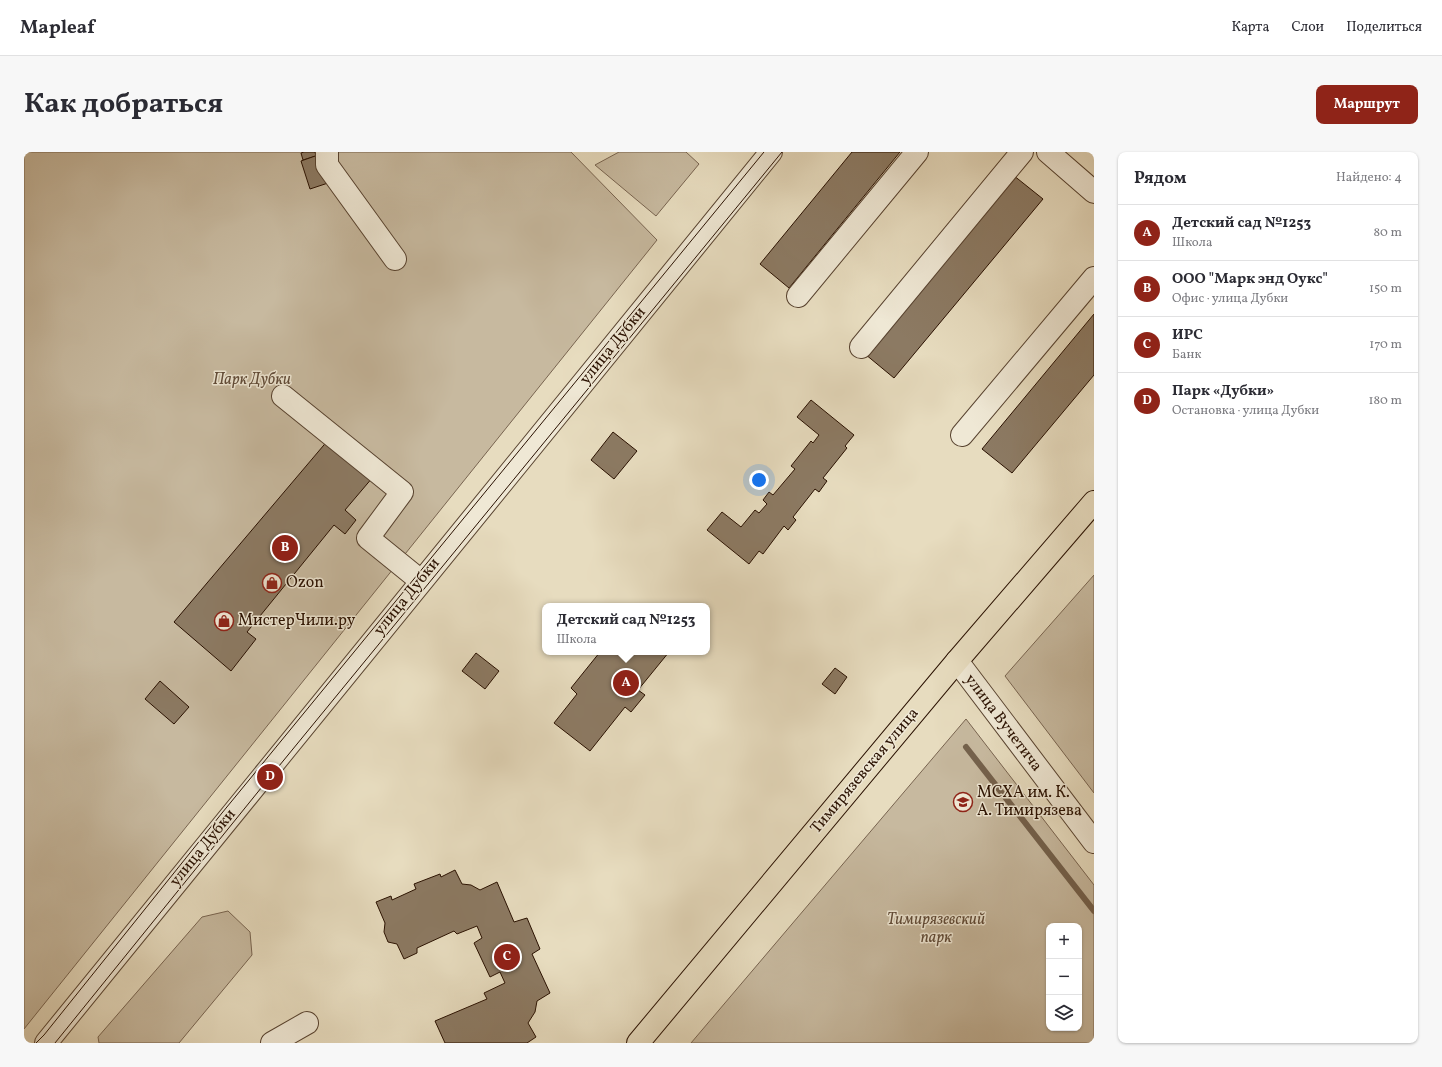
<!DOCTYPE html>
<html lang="ru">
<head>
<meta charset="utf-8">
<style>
  :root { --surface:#fff; --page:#f7f7f7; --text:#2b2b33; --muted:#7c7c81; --line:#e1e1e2; --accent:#8f2418 }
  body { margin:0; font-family:Vollkorn,serif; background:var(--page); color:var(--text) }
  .controls { position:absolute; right:12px; bottom:12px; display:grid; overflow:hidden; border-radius:8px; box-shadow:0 1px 3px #0004 }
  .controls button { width:36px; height:36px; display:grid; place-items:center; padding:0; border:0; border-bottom:1px solid var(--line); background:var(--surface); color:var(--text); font:20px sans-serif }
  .you { position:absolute; left:735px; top:328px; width:14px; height:14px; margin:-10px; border:3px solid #fff; border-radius:50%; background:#1a73e8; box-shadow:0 0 0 6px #1a73e833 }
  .badge { display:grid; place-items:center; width:26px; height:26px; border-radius:50%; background:var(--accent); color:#fff; font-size:13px; font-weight:700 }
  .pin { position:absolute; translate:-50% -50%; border:2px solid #fff; box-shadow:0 1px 4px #0006 }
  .popup { position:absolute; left:518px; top:451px; width:168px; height:52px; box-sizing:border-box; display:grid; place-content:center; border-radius:8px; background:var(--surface); filter:drop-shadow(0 1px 3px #0005); font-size:13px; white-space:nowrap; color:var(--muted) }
  .popup b { font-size:15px; color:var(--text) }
  .popup::after { content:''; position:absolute; left:50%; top:100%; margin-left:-8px; border:8px solid transparent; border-top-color:var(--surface) }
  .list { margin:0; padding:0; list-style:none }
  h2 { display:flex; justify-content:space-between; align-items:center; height:52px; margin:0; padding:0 16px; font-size:17px }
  h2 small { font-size:13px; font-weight:400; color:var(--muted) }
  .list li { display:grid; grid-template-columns:26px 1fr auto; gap:12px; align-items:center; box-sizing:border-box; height:56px; padding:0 16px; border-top:1px solid var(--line) }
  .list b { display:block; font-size:15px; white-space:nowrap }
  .list p { margin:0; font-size:13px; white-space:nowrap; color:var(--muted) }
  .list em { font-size:13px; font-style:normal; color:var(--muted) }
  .icon { flex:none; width:22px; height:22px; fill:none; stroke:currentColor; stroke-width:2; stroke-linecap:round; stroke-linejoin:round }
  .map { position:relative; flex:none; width:1070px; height:891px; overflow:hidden; border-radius:8px }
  header { display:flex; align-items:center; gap:24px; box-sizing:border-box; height:56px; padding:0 20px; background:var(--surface); border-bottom:1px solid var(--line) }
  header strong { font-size:19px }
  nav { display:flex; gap:22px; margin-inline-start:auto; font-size:14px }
  .intro { display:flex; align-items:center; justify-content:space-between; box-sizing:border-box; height:96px; padding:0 24px }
  h1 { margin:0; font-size:28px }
  .button { padding:10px 18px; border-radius:8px; background:var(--accent); color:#fff; font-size:14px; font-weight:700 }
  main { display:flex; gap:24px; padding:0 24px }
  aside { flex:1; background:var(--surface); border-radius:8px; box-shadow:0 1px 3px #0004 }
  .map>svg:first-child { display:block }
  .green { fill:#c7b99f; stroke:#786450; fill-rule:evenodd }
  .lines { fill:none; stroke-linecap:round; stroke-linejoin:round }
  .stream { stroke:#74614c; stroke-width:6 }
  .building { fill:#8c7a63; stroke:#291000 }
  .minor-casing { stroke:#584330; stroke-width:24 }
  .major-casing { stroke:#291000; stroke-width:24 }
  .minor { stroke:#efe8d5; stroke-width:22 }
  .major { stroke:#e7dcbf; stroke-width:22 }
  .tram { stroke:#291000; stroke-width:1 }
  .labels { text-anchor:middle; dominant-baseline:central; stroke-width:3; stroke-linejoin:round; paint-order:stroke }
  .street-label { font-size:16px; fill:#291000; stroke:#efe8d5 }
  .park-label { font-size:16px; font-style:italic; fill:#604b38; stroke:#efe8d5 }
  .poi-label { font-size:16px; fill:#291000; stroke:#efe8d5; text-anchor:start }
</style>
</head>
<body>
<header>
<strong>Mapleaf</strong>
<nav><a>Карта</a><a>Слои</a><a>Поделиться</a></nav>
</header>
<div class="intro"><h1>Как добраться</h1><a class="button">Маршрут</a></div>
<main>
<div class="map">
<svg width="1070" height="891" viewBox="0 0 1070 891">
  <rect width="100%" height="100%" fill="#e7dcbf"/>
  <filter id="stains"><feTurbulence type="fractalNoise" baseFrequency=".005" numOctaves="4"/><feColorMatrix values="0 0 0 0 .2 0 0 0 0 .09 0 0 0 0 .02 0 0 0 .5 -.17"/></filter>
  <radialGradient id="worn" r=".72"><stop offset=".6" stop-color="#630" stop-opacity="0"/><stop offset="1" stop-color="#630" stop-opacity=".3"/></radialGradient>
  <g class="green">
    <polygon points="0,0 547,0 633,88 0,877"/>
    <polygon points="595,0 662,0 675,12 632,64 571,13"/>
    <polygon points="1070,423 1070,641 981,524"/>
    <path d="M942 567 1070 733V891H667ZM1025 774H1055V876H1025Z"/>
    <polygon points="204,759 226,780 228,803 155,891 75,891 74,885 178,765"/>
  </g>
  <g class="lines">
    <polyline class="stream" points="942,595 1070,759"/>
  </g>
  <g class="building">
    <polygon points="280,0 291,0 292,4 279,8 277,1"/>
    <polygon points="828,0 876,0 765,136 736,112"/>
    <polygon points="294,3 304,31 286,37 277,9"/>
    <polygon points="989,23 1019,47 870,226 841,202"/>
    <polygon points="1070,162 1070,223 988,321 958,297"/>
    <polygon points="787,248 830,283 821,294 823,296 799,326 803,329 795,340 791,337 769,365 772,368 764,378 760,374 739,402 735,399 725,412 683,378 698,360 717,375 731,358 735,361 743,352 739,348 745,340 749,343 771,317 767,314 787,289 789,291 795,283 773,265"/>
    <polygon points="589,280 613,299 590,327 567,308"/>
    <polygon points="305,287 349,325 321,358 332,368 321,382 310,373 223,480 232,487 207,519 150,470"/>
    <polygon points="576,500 645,500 614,538 621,543 607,560 601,555 566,599 530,571 553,542 547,536"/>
    <polygon points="452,501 475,519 461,537 438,519"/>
    <polygon points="811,516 823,525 811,542 798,532"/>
    <polygon points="136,529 165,555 150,572 121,547"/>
    <polygon points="431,718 438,732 447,733 456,738 473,730 490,770 503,766 516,797 508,802 526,841 513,849 511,860 504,871 512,885 503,891 421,891 411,869 463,847 460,841 481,831 476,820 466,825 450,791 458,786 453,774 433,782 430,779 393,796 393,801 380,807 373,792 364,790 360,780 361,771 352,750 367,744 368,748 392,737 390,732 416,722 417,725"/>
  </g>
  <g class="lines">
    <g class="minor-casing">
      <g id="minor">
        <polyline points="303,0 303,13 371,107"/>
        <polyline points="1024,0 1070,40"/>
        <polyline points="774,144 893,0"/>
        <polyline points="837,195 998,0"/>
        <polyline points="259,244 378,340 344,386 397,429"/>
        <polyline points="938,283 1070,126"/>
        <polyline points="933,509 1070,690"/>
        <polyline points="22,891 747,0"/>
        <polyline points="248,891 283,871"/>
      </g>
    </g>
    <g class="major-casing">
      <polyline id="major" points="614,891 933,509 1070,350"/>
    </g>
    <use href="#minor" class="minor"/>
    <use href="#major" class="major"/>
    <g class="tram">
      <polyline points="12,891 20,883 198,661 740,0"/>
      <polyline points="31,891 246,625 758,0"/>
    </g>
  </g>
  <defs>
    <g id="shop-ring" transform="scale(1)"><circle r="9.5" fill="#efe8d5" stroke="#8f2418" stroke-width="1.5"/><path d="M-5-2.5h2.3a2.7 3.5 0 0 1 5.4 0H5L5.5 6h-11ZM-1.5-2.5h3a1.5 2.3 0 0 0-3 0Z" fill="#8f2418"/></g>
    <g id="university-ring" transform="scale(1)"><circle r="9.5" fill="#efe8d5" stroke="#8f2418" stroke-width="1.5"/><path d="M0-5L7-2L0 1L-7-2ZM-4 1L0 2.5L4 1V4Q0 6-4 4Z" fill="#8f2418"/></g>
  </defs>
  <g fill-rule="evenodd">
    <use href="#shop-ring" x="248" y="431"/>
    <use href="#shop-ring" x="200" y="469"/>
    <use href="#university-ring" x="939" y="650"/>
  </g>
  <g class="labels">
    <g class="street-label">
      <text transform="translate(589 194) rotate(-51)">улица Дубки</text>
      <text transform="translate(383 445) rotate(-51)">улица Дубки</text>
      <text transform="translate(979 571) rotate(53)">улица Вучетича</text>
      <text transform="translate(841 619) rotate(-50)">Тимирязевская улица</text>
      <text transform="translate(179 696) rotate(-51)">улица Дубки</text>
    </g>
    <g class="park-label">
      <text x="228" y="228">Парк Дубки</text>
      <text x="912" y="768">Тимирязевский<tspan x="912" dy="18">парк</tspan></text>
    </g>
    <g class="poi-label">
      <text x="262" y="431">Ozon</text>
      <text x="214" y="469">МистерЧили.ру</text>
      <text x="953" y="641">МСХА им. К.<tspan x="953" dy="18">А. Тимирязева</tspan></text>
    </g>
  </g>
  <rect width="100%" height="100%" filter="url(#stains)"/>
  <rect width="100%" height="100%" fill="url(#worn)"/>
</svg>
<div class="controls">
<button>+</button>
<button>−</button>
<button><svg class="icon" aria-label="layers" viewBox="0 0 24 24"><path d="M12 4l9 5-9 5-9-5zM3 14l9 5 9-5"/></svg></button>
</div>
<div class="you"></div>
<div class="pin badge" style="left:602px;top:531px">A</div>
<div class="popup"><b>Детский сад №1253</b>Школа</div>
<div class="pin badge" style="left:261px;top:396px">B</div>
<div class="pin badge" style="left:483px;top:805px">C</div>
<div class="pin badge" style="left:246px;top:625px">D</div>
</div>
<aside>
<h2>Рядом<small>Найдено: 4</small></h2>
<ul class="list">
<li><span class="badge">A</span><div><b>Детский сад №1253</b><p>Школа</p></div><em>80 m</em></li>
<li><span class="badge">B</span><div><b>ООО &quot;Марк энд Оукс&quot;</b><p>Офис · улица Дубки</p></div><em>150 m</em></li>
<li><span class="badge">C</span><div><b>ИРС</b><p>Банк</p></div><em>170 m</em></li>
<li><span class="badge">D</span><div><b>Парк «Дубки»</b><p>Остановка · улица Дубки</p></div><em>180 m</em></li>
</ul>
</aside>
</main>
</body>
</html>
